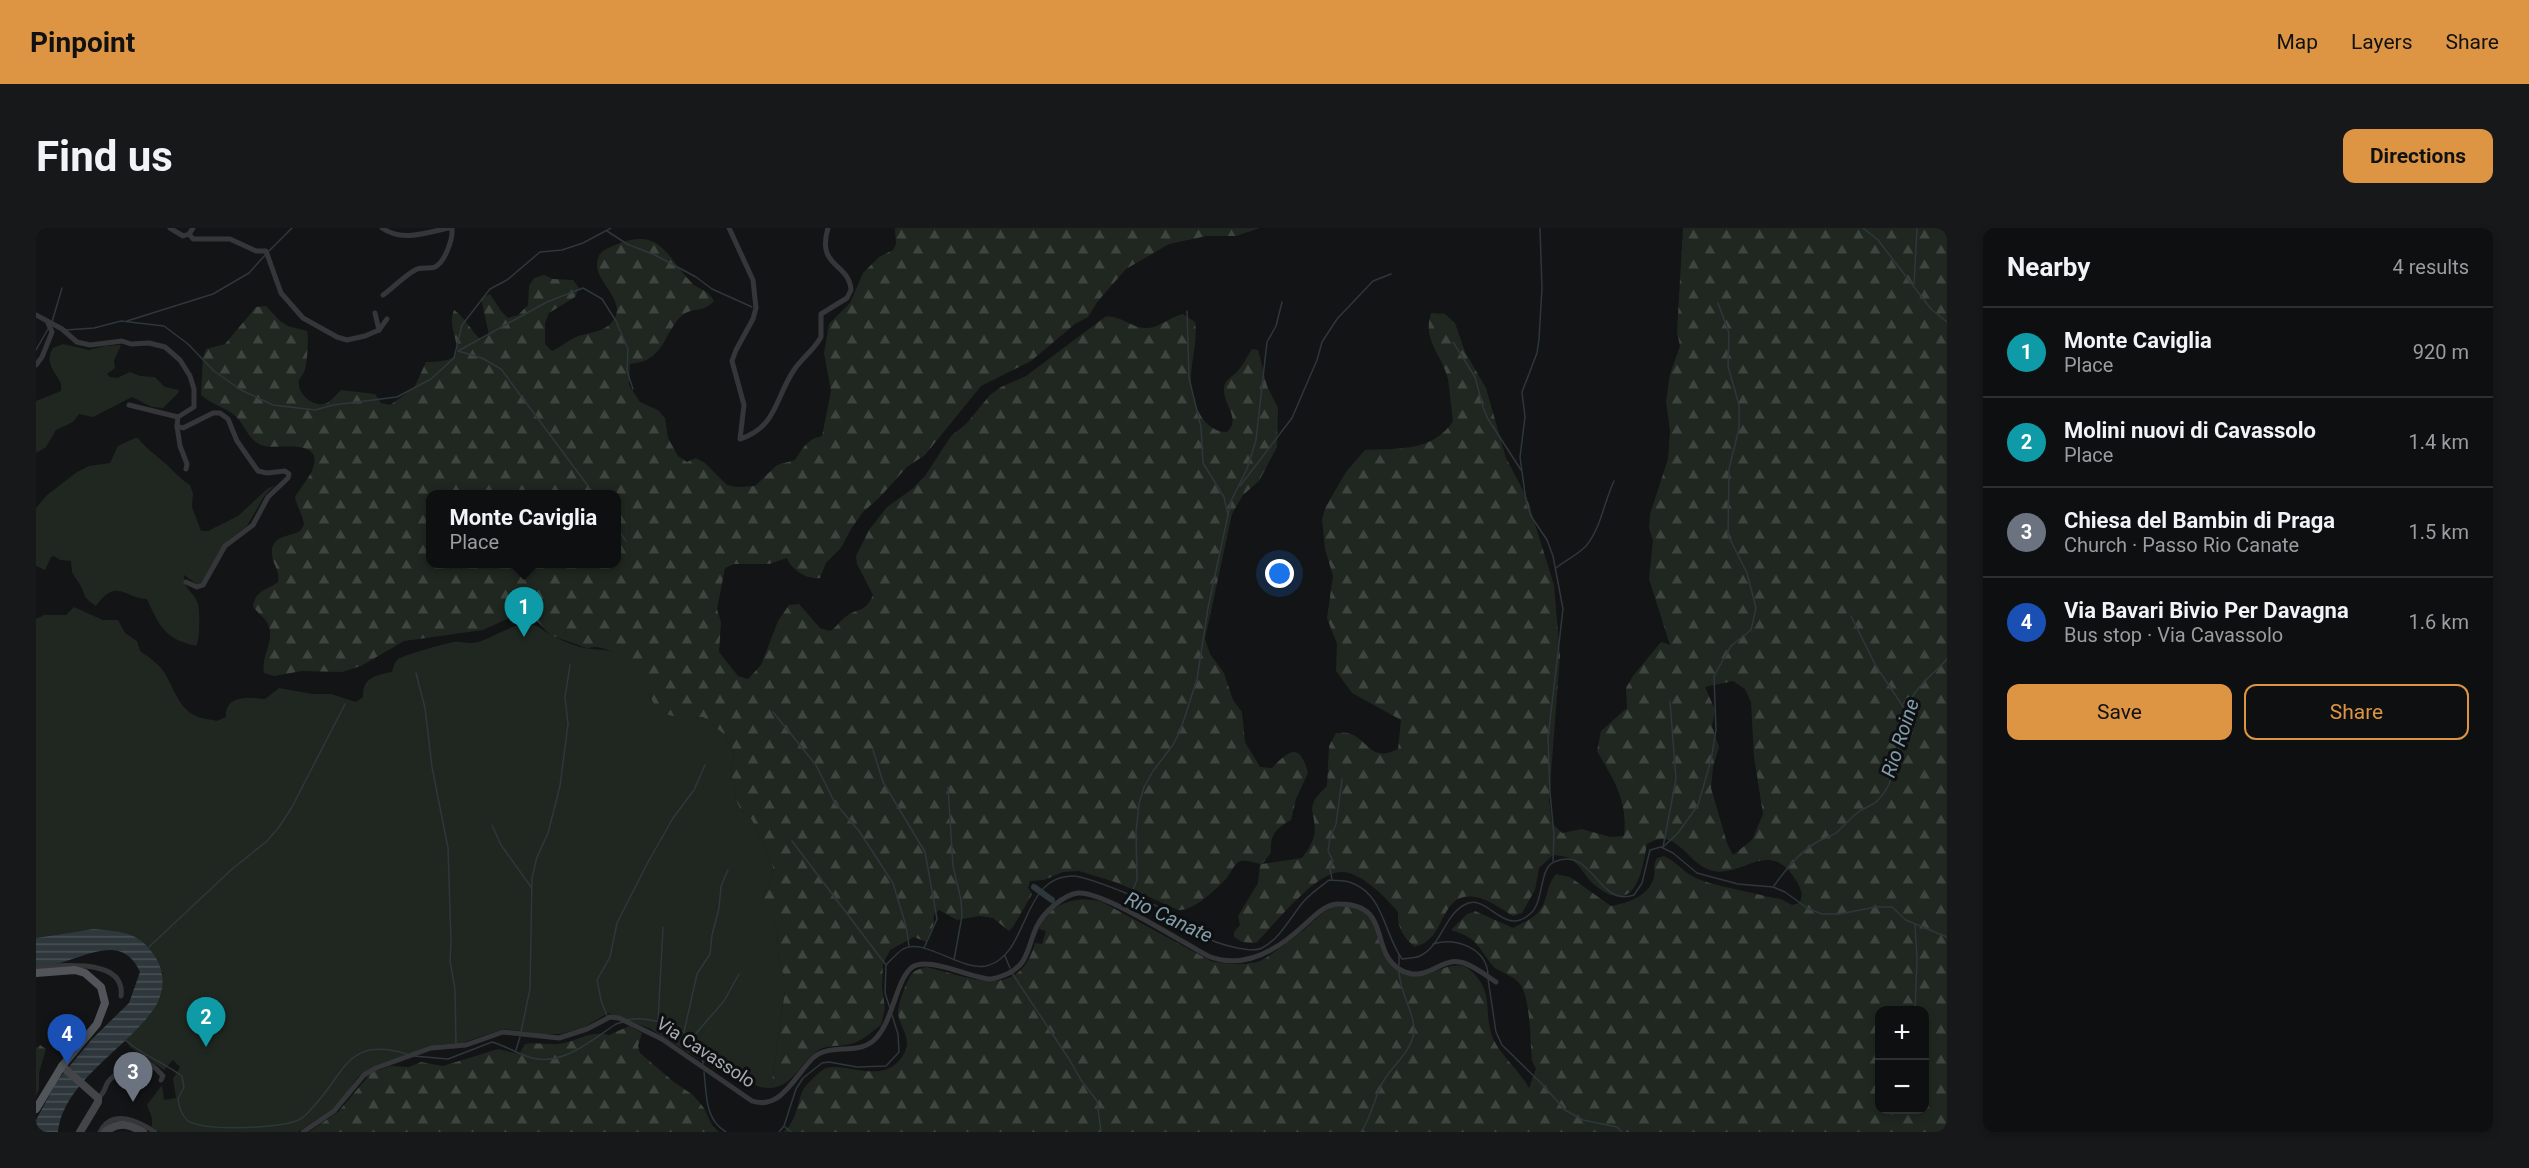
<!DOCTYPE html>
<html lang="en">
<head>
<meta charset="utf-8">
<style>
  :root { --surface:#0e0f10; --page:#171819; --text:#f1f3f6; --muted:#9b9c9f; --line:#2e2f30; --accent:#dd9543 }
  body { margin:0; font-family:Roboto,sans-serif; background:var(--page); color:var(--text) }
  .controls { position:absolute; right:18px; bottom:18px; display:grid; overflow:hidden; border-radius:12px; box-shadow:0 3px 9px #0003 }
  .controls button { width:54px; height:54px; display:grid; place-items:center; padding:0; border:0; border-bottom:2px solid var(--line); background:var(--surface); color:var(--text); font:30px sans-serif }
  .you { position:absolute; left:1244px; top:346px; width:21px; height:21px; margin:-15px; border:4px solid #fff; border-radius:50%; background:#1a73e8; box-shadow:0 0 0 9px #1a73e833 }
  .badge { display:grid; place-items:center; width:39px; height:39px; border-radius:50%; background:var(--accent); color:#fff; font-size:20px; font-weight:700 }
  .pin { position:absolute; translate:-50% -50px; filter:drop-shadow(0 2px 3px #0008) }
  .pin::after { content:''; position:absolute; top:32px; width:21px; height:18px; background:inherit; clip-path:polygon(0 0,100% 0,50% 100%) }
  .popup { position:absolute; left:390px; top:262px; width:195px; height:78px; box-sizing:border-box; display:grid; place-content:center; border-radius:12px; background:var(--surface); filter:drop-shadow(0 2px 4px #0005); font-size:20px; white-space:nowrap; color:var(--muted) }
  .popup b { font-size:22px; color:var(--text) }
  .popup::after { content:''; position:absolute; left:50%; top:100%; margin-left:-12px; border:12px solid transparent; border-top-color:var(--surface) }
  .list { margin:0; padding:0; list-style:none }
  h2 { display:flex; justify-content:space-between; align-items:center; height:78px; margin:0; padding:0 24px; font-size:26px }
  h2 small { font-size:20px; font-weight:400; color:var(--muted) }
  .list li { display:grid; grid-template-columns:39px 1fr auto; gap:18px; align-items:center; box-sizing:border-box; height:90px; padding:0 24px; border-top:2px solid var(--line) }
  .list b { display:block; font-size:22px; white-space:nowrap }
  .list p { margin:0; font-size:20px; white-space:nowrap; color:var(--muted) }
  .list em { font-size:20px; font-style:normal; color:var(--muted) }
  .actions { display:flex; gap:12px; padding:18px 24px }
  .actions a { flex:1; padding:14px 0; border:2px solid var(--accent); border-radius:12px; text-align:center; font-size:21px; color:var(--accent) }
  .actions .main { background:var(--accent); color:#111 }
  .map { position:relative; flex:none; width:1911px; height:904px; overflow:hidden; border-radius:12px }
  header { display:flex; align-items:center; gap:36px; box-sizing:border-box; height:84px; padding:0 30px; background:var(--accent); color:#111 }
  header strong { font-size:28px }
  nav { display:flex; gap:33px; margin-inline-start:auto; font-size:21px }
  .intro { display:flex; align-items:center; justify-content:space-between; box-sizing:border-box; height:144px; padding:0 36px }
  h1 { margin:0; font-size:42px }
  .button { padding:15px 27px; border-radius:12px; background:var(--accent); color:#111; font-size:21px; font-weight:700 }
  main { display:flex; gap:36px; padding:0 36px }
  aside { flex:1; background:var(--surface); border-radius:12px; box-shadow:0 3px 9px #0003 }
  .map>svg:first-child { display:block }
  .green { fill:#202720 }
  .forest { fill:url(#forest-firs); fill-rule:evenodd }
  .water { fill:url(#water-rules) }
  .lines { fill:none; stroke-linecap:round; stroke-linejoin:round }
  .stream { stroke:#2e373c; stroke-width:1.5 }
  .canal { stroke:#2e373c; stroke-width:6 }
  .street { stroke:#353639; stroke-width:5 }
  .secondary { stroke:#434549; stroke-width:8 }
  .primary { stroke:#515458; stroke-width:8 }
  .labels { text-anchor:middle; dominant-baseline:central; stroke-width:6; stroke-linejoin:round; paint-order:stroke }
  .street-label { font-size:18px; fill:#a7acb4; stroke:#0e0f10 }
  .water-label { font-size:20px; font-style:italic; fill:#819dab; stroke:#0e0f10 }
</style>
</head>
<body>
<header>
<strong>Pinpoint</strong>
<nav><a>Map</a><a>Layers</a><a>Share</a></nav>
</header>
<div class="intro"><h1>Find us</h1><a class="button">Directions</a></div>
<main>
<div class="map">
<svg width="1911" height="904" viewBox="0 0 1911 904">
  <defs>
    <pattern id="forest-firs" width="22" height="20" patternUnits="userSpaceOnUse" patternTransform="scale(1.5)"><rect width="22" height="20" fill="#202720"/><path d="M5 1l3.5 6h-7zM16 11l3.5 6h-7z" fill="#3e443e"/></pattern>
    <pattern id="water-rules" width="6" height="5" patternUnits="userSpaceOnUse" patternTransform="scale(1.5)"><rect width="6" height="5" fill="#2e373c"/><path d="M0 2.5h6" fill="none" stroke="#495156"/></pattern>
  </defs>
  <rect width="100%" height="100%" fill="#131415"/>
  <g class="green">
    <path d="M27 116 53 122 69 118 85 117 78 133 79 140 71 146 74 149 81 150 94 144 104 148 119 149 129 159 143 162 142 165 127 180 116 179 96 169 57 189 43 186 37 194 20 202 10 219 0 225V173L25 163V156C19 142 8 136 17 120Z"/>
    <path d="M99 210H102C109 219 116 224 124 231 135 239 142 250 154 257L157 265 156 279 165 303H172L202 288 231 261 239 257 229 267 211 298 189 315 165 356 162 357 148 347C148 363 158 363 162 376 164 383 164 413 160 418 129 411 123 398 111 371 88 370 81 349 60 378 45 368 51 368 43 355 36 344 36 348 35 333L24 332 18 328 15 329 9 342 0 338V280L11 267 41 244 53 238 74 235 82 218Z"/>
    <path d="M38 379 67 392H82L89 405 101 413 104 423C114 430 125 437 131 449 138 462 144 480 158 487 164 491 174 491 181 493L190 489C189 467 213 469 229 471L243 460 277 466H295L320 474 327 469C326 450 339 447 356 444 357 440 358 435 361 432 366 427 408 416 417 414 423 413 429 415 435 415 454 414 479 392 495 396 503 397 508 404 515 407 525 412 538 418 549 420 564 423 572 419 587 430 627 462 597 492 667 489L689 507 698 525 695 545 701 574 705 582 713 587 730 619 737 639 736 650 727 666V674L741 702 743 733 749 752V762L735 860C719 861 712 851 697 846 691 844 685 844 678 841L615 801 572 785 549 799 525 806H504L468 801 426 815 400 817 339 838 322 849 305 874 297 881 262 904H124L116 899V890L111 877 126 857 128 872 140 870 137 851 144 839 137 832 128 842 94 819 89 811 100 802 127 745 57 701 0 710V391L8 387H30Z"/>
  </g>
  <g class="forest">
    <path d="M859 0H1224L1200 8H1171L1133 16 1090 41 1062 73 1052 89 1039 96 995 133 945 158 889 227 871 239 843 270 827 284 815 301 805 320 790 335 784 350C772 352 755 342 751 330L733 336H698L689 340 681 381 685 394 683 424 702 448 712 451 725 437 742 393 753 377 763 376 784 400 794 403C802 398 802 395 808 390 821 379 829 386 837 367L821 336 820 328 833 302 851 279 875 262 889 248 915 208 930 196 954 167 965 159 990 148 1069 89C1083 86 1096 101 1111 100 1124 100 1133 89 1147 86L1159 94C1162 113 1155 132 1155 151 1155 173 1166 204 1191 204 1206 190 1186 176 1188 159 1189 153 1195 149 1200 145 1206 139 1211 129 1216 121L1222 122 1231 158 1242 180 1241 219 1223 253 1207 267 1196 286 1169 411 1174 426 1188 445 1197 472 1206 484 1209 514 1224 539 1236 540C1254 521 1264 515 1272 545L1260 571 1255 592C1239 601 1234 607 1235 625L1226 636 1266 630C1271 623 1276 616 1278 608 1282 582 1265 582 1291 558L1293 518 1300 505C1304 505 1311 504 1315 506 1335 515 1335 534 1362 521L1365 492 1316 465 1300 443 1301 416 1291 390 1297 348 1289 321 1286 291 1290 278 1310 244 1329 222C1363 220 1397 224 1417 193 1415 179 1414 165 1412 151 1406 126 1386 113 1395 85L1409 86 1419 95 1429 124 1450 160 1470 230 1491 270 1518 357 1524 428 1513 572 1516 595 1526 605 1546 601 1574 609 1588 608C1592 572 1578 553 1561 523L1565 503 1591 480 1590 460 1597 448 1625 414 1634 417 1613 351 1617 313 1613 300 1614 286 1632 231 1634 203 1630 174 1634 146 1644 118 1641 104 1647 0H1911V904H747C760 895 761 877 766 864 769 857 782 845 788 841 808 831 853 863 870 821 875 809 861 795 862 782 863 773 870 755 875 747 878 742 884 741 890 739 933 749 983 774 999 715L1006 716 1010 703 1003 701C1012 675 1042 667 1066 674L1175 733C1190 736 1209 738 1224 733 1232 730 1264 705 1272 698 1279 692 1288 682 1297 679 1302 678 1311 678 1316 679 1347 685 1337 721 1357 739 1386 765 1413 724 1434 742 1459 764 1447 781 1456 808 1464 828 1483 841 1493 860L1500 841 1496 833C1494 815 1495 768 1483 755 1476 746 1463 745 1456 737 1441 717 1441 710 1415 702L1431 686 1439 683 1477 700C1489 694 1501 689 1507 677 1512 666 1512 655 1520 646L1534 649 1575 678C1592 675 1613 668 1618 649 1619 641 1617 637 1621 630L1628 628C1641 634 1648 645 1662 651 1679 658 1706 662 1725 667 1739 671 1742 668 1756 677L1763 675C1768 667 1765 662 1761 654 1734 606 1704 653 1674 642 1649 633 1640 598 1611 616 1606 643 1600 688 1561 659 1551 652 1545 638 1535 631 1531 628 1523 628 1517 627L1503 640 1499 662 1486 685 1477 688C1467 682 1455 673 1444 670 1407 660 1410 700 1391 713 1388 716 1382 717 1379 719 1367 709 1361 699 1362 684 1349 669 1326 644 1305 644 1279 644 1238 697 1220 715L1206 714 1198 709V704L1204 697 1202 688 1222 655 1224 636C1219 635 1211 632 1205 633 1198 635 1195 645 1190 651 1179 662 1158 683 1142 682L1082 655 1043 643 1027 644 1008 652 994 653 992 660 996 666 977 699 973 703 957 690 943 688 921 692 903 682 898 686 897 698 890 714 878 709 854 722 847 736 846 760 849 780 845 797C837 803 827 812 818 815 806 819 792 816 781 823 765 834 757 858 735 860L749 762V752L743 733 741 702 727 675V666L736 650 737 639 730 619 713 587 705 582 701 574 695 545 698 525 689 507 667 489 647 490 628 486 620 480 601 445 587 430 570 421 560 419 551 420 514 407 503 395 484 388 475 389 447 402 368 413 325 438 306 444 266 443 238 448 228 445C224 427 242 410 230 393 227 388 220 384 217 378 220 362 230 363 242 354 244 342 237 337 236 327 234 307 253 309 262 304 265 303 266 300 268 297 267 286 261 280 259 269 264 260 276 247 278 237 284 209 238 223 225 217 210 210 209 195 197 186 187 179 175 176 165 167L167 129 170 121 189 116 220 79 230 78 244 93 252 98 271 103C273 110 271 137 268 144 267 147 264 149 263 152 260 166 279 181 291 175 296 172 301 166 305 162L339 166 345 175 354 177 378 160 390 134C446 134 407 109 418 82 430 90 435 103 445 112L453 107 445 70 454 66 465 83 472 90 482 87 492 77 493 58 498 50 508 47 517 51 537 52 543 60 539 69 513 85 509 95V116L516 123C524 119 532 113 540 109 552 104 568 105 577 93 594 70 549 50 564 26 568 21 577 18 584 15 625 0 631 29 654 53 663 63 671 60 678 73 667 85 659 79 648 86 627 102 631 133 594 136L593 157 604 174 622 182 629 190 632 210 642 228 651 234 660 230 669 235 691 257 700 259 719 258 741 237 759 232C767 220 771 211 786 208L795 163 788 125 793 96 814 75 827 45 843 29 857 22 860 16ZM395 266H581V336H395ZM1697 453 1709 461 1715 474 1718 529 1727 586 1716 612 1697 627 1691 615 1675 560 1677 539 1683 519 1676 498 1679 482 1669 459ZM1844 782H1888V882H1844Z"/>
    <path d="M593 798 606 805 602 818 604 825 638 854 657 867 668 880 676 897 683 904H273L303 883 335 845 354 838 373 839 385 834 407 838 462 821 483 826 489 816C500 814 511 817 522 816 541 814 553 802 573 807Z"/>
    <polygon points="4,817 10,821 3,845 3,861 0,868 0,820"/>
  </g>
  <path class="water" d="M57 701C87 704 103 703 120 730 130 746 128 767 117 782 90 821 28 853 22 904H0V892L21 853 56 811 93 775 104 744C87 706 53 727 24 735 16 737 8 737 0 738V710Z"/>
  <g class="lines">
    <g class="stream">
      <polyline points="1504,0 1506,60 1503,111 1501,125 1486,164 1489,189 1484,229 1490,273 1495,288 1511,312 1517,328 1527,381 1512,510 1514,565 1518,607 1517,633"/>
      <polyline points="1827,0 1842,12 1895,81 1911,94"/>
      <polyline points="571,3 591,16 619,27 660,49 676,61 716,79"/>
      <polyline points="233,23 256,0"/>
      <polyline points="1878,56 1881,0"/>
      <polyline points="1151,83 1153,150 1165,199 1167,235 1188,269 1192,287"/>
      <polyline points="91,93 177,66 213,45 230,26"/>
      <polyline points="16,94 26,60"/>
      <polyline points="30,102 58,100 85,93 128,98 152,116 178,143 205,162 237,177 279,182 297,177 361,169 395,151 418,130 426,97 454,61 471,52 504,24 526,22 547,15 575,0"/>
      <polyline points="1417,114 1439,149 1447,179 1452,191 1485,242"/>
      <polyline points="0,122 12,101"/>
      <polyline points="422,123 511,74 547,60 566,71 580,93 592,121 591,143 597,161"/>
      <polyline points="422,123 446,130 465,141 558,266"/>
      <polyline points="1204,258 1256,190 1281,132 1286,114 1301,91 1337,53 1355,46"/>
      <polyline points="581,300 590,313"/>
      <path d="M1520 340C1530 332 1540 328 1550 318 1565 300 1568 274 1578 253"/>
      <polyline points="1815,388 1840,438 1870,483"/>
      <polyline points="380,445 389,480 396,539 412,620 415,714 414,733 419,761 420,816"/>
      <polyline points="737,484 780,537 799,575 823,603 857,655 870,698 873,718"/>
      <polyline points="837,522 847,554 889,624 901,691 888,720"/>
      <polyline points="912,559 917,638 925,672 926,688 918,732"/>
      <polyline points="456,597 465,617 495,659"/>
      <polyline points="756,613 850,737"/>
      <polyline points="1627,619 1642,605 1662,577 1675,532 1680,502 1678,448 1695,418 1715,402 1720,380 1711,345 1692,307 1693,241 1703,200 1703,177 1692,138 1693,105 1682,75"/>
      <polyline points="1627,619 1640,551 1634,473"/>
      <polyline points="1296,651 1294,641 1297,633 1292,623 1294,610 1300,596 1306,551"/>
      <path d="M1738 658C1749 642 1763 625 1779 615 1786 611 1794 609 1800 605 1808 598 1815 589 1824 583 1830 579 1838 577 1843 571 1866 546 1860 509 1871 480 1879 458 1896 448 1911 431"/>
      <polyline points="1095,666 1101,652 1100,604 1103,576 1108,559 1117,543 1137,517 1145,501 1161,451 1172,380 1195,273 1211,241 1220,212 1231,114 1240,98 1246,74"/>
      <path d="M1397 716C1420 709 1450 720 1452 746"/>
      <polyline points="113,719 195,642 231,613 243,599 256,579 309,476"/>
      <polyline points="1363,727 1363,737"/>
      <polyline points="969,728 974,740"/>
      <polyline points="976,745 1033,831 1045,852 1061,873 1065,904"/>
      <polyline points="1452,751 1460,804 1466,817 1507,857 1529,882 1547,892 1581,899 1586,904"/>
      <path d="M854 780 849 765 850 737C855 732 861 725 867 721 887 709 925 743 950 738 994 728 984 648 1037 648 1052 648 1128 680 1143 689 1153 695 1160 703 1169 709 1179 715 1215 726 1226 720 1244 711 1255 688 1268 673 1275 665 1284 659 1293 652 1300 653 1309 652 1316 655 1348 667 1348 706 1366 731 1371 730 1379 730 1384 728 1405 718 1408 688 1428 677 1451 663 1467 710 1494 686 1508 675 1503 640 1518 634 1557 617 1562 680 1598 667L1606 655 1614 622 1625 619 1637 625 1661 645 1702 656 1737 659 1749 664 1771 680 1786 686H1803L1840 679H1856L1870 692 1911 709"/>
      <polyline points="1879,782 1881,731 1879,697"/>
      <polyline points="571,788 565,772 561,752 574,729 581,695 611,636 637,590 658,562 669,537"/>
      <path d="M592 792C610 787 642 798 656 810 663 816 667 827 667 836"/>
      <polyline points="622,794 627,699"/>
      <polyline points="485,804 494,761 496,650 501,629 512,605 524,558 532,496 529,469 534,437"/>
      <polyline points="648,804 661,746 674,726 676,707 683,680 685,658 692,642"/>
      <polyline points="656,810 688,773 703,746"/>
      <path d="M89 812C107 827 128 835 146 848L148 859 142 871C143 879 145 886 151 892 165 904 242 900 260 893 267 891 273 884 277 879 310 844 311 808 371 826"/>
      <polyline points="480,822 484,809"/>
      <path d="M378 828 412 831 456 814C470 818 482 826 496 830 527 838 556 812 580 796L587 794"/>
      <path d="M668 844C671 867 668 890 690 904"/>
      <polyline points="1856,887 1858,882"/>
      <polyline points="749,899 755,904"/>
      <polyline points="743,904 748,898 760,861 767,850 786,835 793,834 821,839 850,838 863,824 862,806 856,787"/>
      <path d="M1325 904C1337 887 1339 864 1350 849 1360 835 1375 822 1378 805 1380 787 1363 765 1363 742"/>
    </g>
    <polyline class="canal" points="998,659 1016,672"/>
    <g class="street">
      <polyline points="134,0 147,8 153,6 157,0"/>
      <path d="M346 0C366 14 389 5 412 0"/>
      <path d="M693 0 717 52 720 80 717 91 700 122 696 133 708 177 704 211C741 199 739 170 758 142 766 130 778 122 785 109V86L811 70 815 62C813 34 780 40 792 0"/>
      <polyline points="153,6 157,11 194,11 220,23 230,23 245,65 267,90 301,109 311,112 329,108 343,102 351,91"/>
      <path d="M347 67C358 59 369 47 381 41 387 39 394 41 399 39 409 34 417 11 416 1L413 0"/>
      <polyline points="339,85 343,102"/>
      <polyline points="0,87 26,101 41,114 54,117 86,113 95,116 113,115 129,119 144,132 154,148 158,161 158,179 142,189 141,198 147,200 177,185 184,185 192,191 201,213 222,243 231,245 249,243 253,246 252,250 232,269 217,297 189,318 167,357 161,359 150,354"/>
      <polyline points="0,137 6,129 16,104 12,95"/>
      <polyline points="93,177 142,189"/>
      <polyline points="141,198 144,218 151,236 150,241"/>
      <path d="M0 739C24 738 90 729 85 768"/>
      <path d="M62 870C69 865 68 861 72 854 75 850 79 847 83 844 100 826 111 830 127 848L125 852"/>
      <path d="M64 904C76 880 102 893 119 904"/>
      <path d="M267 904 298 883 328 847 340 840 395 820 430 817 467 804 523 810 551 801 574 789 583 790 626 811 716 873C746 883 760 845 778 829 796 814 825 829 841 809 857 791 860 754 875 740 890 727 935 750 954 751 959 751 966 748 971 746 993 737 992 716 1001 698 1008 684 1027 667 1042 665 1067 663 1146 714 1172 728 1207 742 1240 723 1266 699 1277 690 1289 675 1304 676 1356 677 1333 721 1363 741 1389 757 1403 730 1424 734 1436 736 1449 747 1460 754"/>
    </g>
    <g class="secondary">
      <polyline points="26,838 62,870 62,874 44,904"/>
      <path d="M69 904C83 893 93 896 107 904"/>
    </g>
    <polyline class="primary" points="0,745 39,742 49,745 65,759 69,775 61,796 26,838 0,881"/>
  </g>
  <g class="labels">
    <g class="street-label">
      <text transform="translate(670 824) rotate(33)">Via Cavassolo</text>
    </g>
    <g class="water-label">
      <text transform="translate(1864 510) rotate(-72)">Rio Roine</text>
      <text transform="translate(1133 689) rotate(25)">Rio Canate</text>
    </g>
  </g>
</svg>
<div class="controls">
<button>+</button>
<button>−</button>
</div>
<div class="you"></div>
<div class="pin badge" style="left:488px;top:409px;background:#0f9aa8">1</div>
<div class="popup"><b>Monte Caviglia</b>Place</div>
<div class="pin badge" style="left:170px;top:819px;background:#0f9aa8">2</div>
<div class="pin badge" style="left:97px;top:874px;background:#6b7280">3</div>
<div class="pin badge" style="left:31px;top:836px;background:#1a4fb4">4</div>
</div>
<aside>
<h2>Nearby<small>4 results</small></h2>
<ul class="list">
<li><span class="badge" style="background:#0f9aa8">1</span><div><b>Monte Caviglia</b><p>Place</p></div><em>920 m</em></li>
<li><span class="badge" style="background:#0f9aa8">2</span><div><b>Molini nuovi di Cavassolo</b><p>Place</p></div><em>1.4 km</em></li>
<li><span class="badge" style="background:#6b7280">3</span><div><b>Chiesa del Bambin di Praga</b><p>Church · Passo Rio Canate</p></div><em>1.5 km</em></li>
<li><span class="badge" style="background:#1a4fb4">4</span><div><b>Via Bavari Bivio Per Davagna</b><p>Bus stop · Via Cavassolo</p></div><em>1.6 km</em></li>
</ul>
<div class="actions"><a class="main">Save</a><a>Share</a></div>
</aside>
</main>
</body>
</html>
